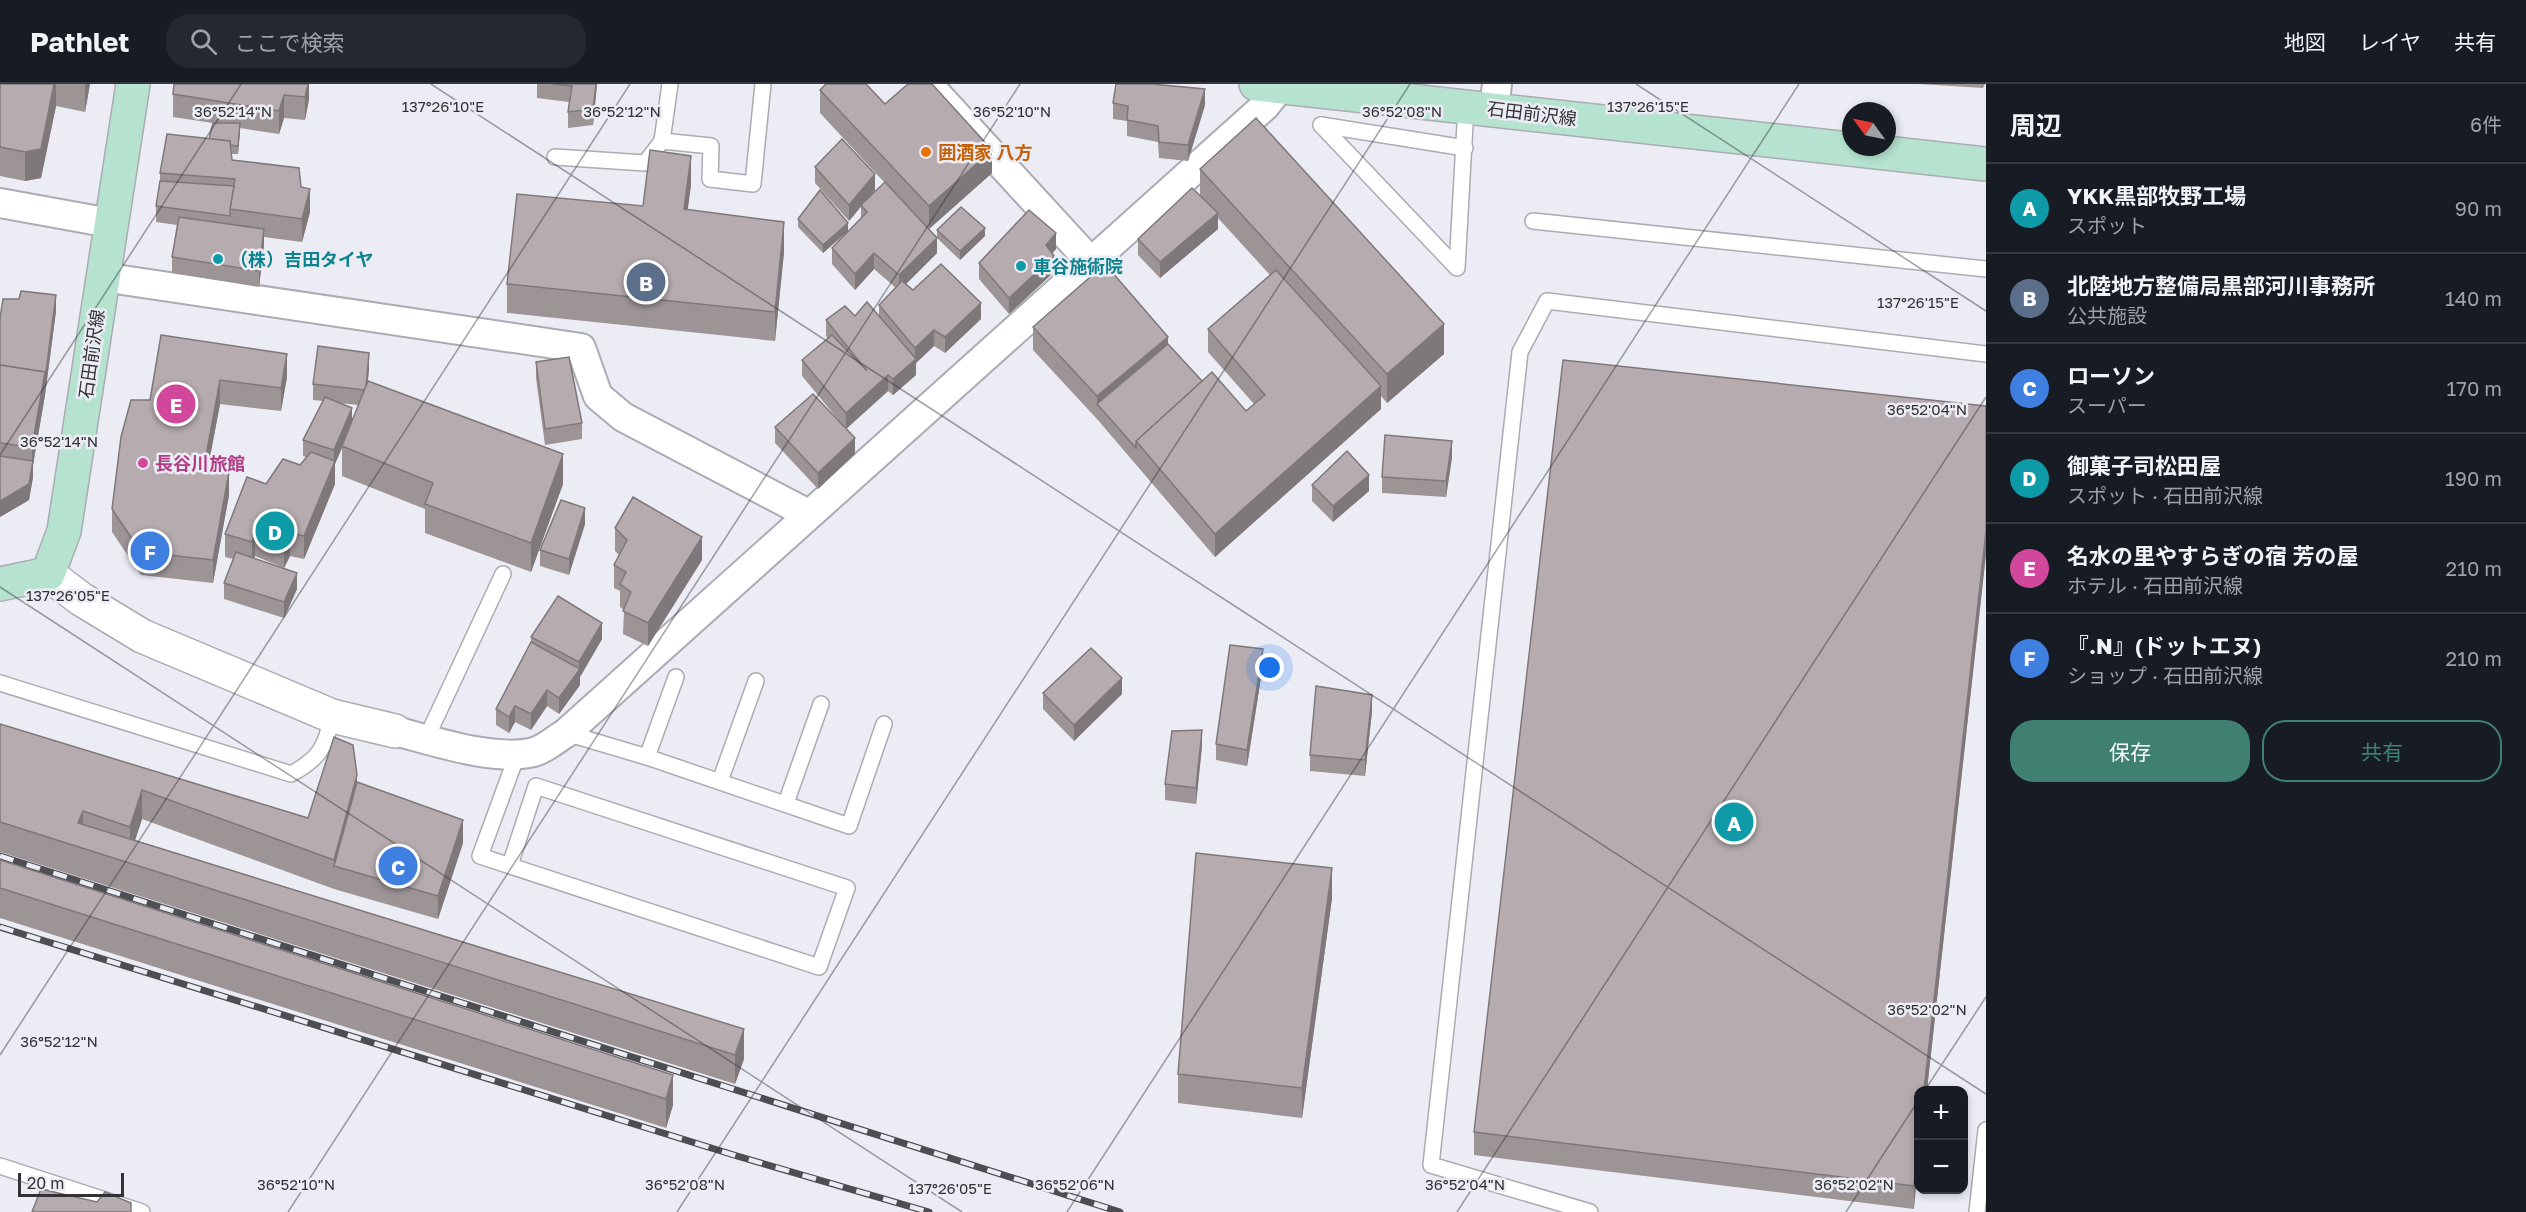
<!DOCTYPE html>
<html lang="ja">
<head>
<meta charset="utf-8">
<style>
  :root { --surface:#171b24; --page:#242831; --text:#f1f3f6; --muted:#9ea1a6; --line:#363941; --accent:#3f8071 }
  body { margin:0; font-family:"Golos Text","Noto Sans JP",sans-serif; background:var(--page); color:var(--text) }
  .controls { position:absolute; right:18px; bottom:18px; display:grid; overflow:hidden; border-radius:12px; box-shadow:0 3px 9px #0003 }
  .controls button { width:54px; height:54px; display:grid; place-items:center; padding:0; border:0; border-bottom:2px solid var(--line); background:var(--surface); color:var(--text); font:30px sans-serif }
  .compass { position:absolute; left:1842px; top:18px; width:54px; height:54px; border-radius:50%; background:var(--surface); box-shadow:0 3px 9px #0003; rotate:303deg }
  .scale { position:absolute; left:18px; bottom:15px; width:106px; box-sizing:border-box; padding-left:6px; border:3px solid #333337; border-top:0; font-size:16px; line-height:21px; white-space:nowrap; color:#333337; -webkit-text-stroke:4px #ececf5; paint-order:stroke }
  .you { position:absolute; left:1270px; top:584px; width:21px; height:21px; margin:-15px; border:4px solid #fff; border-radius:50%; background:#1a73e8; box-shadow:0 0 0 9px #1a73e833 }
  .badge { display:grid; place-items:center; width:39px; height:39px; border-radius:50%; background:var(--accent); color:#fff; font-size:20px; font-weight:700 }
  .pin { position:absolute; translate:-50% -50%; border:3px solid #fff; box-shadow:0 2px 6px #0006 }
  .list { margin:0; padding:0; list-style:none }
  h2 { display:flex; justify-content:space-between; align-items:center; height:78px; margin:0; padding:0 24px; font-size:26px }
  h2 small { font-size:20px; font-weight:400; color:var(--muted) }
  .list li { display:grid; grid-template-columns:39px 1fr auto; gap:18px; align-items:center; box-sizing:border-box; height:90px; padding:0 24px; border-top:2px solid var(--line) }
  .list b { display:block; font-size:22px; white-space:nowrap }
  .list p { margin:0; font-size:20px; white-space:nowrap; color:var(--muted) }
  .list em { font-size:20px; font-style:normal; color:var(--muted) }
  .actions { display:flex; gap:12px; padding:18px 24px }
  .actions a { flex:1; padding:14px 0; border:2px solid var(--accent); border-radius:24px; text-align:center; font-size:21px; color:var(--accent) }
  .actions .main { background:var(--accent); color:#fff }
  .icon { flex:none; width:33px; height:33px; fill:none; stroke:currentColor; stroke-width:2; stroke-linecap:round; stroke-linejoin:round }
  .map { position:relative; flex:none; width:1986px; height:1128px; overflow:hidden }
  header { display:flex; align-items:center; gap:36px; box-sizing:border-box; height:84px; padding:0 30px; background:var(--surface); border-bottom:2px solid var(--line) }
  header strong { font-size:28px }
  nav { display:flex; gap:33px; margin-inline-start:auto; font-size:21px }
  .search { width:420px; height:54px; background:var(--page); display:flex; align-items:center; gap:15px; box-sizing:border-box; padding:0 21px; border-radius:24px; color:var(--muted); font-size:22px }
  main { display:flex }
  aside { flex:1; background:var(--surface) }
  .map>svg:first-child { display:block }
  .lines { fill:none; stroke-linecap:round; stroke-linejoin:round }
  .service-casing { stroke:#ababb3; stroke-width:18 }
  .minor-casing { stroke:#ababb3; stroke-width:32 }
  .tertiary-casing { stroke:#ababb3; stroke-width:36 }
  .secondary-casing { stroke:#ababb3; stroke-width:36 }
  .service { stroke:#fff; stroke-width:15 }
  .minor { stroke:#fff; stroke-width:28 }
  .tertiary { stroke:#fff; stroke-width:33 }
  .secondary { stroke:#b5e3d0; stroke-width:33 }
  .rail-casing { stroke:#4d4d52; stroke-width:7 }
  .rail { stroke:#ececf5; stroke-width:4.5; stroke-dasharray:14; stroke-linecap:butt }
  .wall { fill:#9d9496; fill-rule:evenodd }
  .shaded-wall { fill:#7f787a }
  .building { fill:#b6acaf; stroke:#7f787a; stroke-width:1.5 }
  .ticks { fill:none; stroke:#333337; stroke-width:1.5; stroke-opacity:0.45 }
  .food-dot { fill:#e8710a; stroke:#ececf5; stroke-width:2 }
  .culture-dot { fill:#0f9aa8; stroke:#ececf5; stroke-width:2 }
  .hotel-dot { fill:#d1479c; stroke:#ececf5; stroke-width:2 }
  .labels { text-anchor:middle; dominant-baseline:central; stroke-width:5; stroke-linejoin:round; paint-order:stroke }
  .street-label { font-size:18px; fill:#333337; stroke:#ececf5 }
  .food-label { font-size:18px; font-weight:bold; fill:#c56008; stroke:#ececf5; text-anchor:start }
  .culture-label { font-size:18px; font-weight:bold; fill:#0d838f; stroke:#ececf5; text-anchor:start }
  .hotel-label { font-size:18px; font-weight:bold; fill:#b23c85; stroke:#ececf5; text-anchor:start }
  .ticks-label { font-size:15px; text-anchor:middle; fill:#333337; stroke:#ececf5; stroke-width:5; stroke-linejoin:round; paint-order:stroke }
</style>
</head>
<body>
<header>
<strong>Pathlet</strong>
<div class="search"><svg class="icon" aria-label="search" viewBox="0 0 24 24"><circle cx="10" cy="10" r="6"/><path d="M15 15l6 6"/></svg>ここで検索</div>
<nav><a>地図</a><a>レイヤ</a><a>共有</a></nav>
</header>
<main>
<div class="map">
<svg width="1986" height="1128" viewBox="0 0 1986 1128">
  <rect width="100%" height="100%" fill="#ececf5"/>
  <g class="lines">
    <g class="service-casing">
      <g id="service">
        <polyline points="670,0 662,57 711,62 710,95 753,100 763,0"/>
        <polyline points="1321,41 1457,184 1466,22"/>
        <polyline points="1321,41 1465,64"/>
        <polyline points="555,73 645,79 662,57"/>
        <polyline points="1533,137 1986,185"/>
        <path d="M0 599 291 690C319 675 326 663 332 632"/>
        <polyline points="566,649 647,673 849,742 884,640"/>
        <polyline points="426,655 503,490"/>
        <polyline points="647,673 676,593"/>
        <polyline points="720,697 756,597"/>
        <polyline points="786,719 821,620"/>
        <polyline points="510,781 536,702 847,804 819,883 480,772 517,671"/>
        <polyline points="0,1082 142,1128"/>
        <polyline points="1590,1128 1431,1081 1520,268 1547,217 1986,270"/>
        <polyline points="1977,1128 1986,1046"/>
      </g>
    </g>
    <g class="minor-casing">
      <g id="minor">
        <polyline points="932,0 934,7 1090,177"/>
        <polyline points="1494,25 1497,0"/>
        <polyline points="0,119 110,139"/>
        <polyline points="102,193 581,264 598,312 623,333 808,430"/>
        <path d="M395 647C434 657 495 678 534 668 545 665 556 655 566 649L1265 22 1280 3"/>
      </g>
    </g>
    <g class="tertiary-casing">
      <polyline id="tertiary" points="48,490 81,515 142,552 332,632 395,647"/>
    </g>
    <g class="secondary-casing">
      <g id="secondary">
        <polyline points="1256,0 1986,80"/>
        <polyline points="0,500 48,490 64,447 133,0"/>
      </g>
    </g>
    <use href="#service" class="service"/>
    <use href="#minor" class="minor"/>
    <use href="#tertiary" class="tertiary"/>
    <use href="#secondary" class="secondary"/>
    <g class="rail-casing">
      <g id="rail">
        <polyline points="0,772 1120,1128"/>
        <polyline points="0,843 737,1072 929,1128"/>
      </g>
    </g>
    <use href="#rail" class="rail"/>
  </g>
  <g class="wall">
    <polygon points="0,0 90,0 85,28 56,22 41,94 25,97 0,92"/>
    <polygon points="309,0 309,15 305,36 284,34 279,50 240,44 238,70 231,70 232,76 301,103 310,128 302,158 264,153 264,161 259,203 172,189 172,173 177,141 156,138 156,122 160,97 160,89 209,55 213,39 173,33 173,10"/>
    <polygon points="537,0 597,0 593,41 568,44 568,28 569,18 537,14"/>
    <polygon points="1919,0 1985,0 1983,4"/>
    <polygon points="820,6 885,20 992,89 929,145 937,153 937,146 985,152 960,176 937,154 937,169 906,200 913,206 981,235 945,269 934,262 916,279 916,291 893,311 888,307 846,345 802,292 802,276 828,255 826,252 826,236 855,232 879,232 879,221 896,204 874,185 855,206 832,180 832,164 861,134 861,122 849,137 815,99 815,83 875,106 868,115 885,99 820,29"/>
    <polygon points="1113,19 1205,21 1188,77 1159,74 1158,58 1127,52 1127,37 1113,35"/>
    <polygon points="1200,85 1444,270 1387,319 1381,312 1381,325 1215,473 1097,335 1033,266 1033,243 1168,260 1202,297 1246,327 1254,320 1208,268 1208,245 1270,191 1218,134 1218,145 1160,194 1138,171 1138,155 1200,111"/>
    <polygon points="691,101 687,126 784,168 775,257 507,229 507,200 643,122"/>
    <polygon points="798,135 848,147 823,169 798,143"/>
    <polygon points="1056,165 1052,169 1054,188 1009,230 979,195 979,179"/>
    <polygon points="56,227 45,311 33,381 33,393 29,416 0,433 0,234"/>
    <polygon points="161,251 287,293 281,327 220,320 208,383 229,411 213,499 141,491 112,448 112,425 150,316"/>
    <polygon points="536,278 582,339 582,355 545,361 536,294"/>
    <path d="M369 285 368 297 563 400 531 488 425 449V425L342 392V364L335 380V400L304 475 290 472 284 484 255 472 254 474 297 505 284 534 224 515V499L233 475 225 473V450L266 400 300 381 306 373 303 372V356L323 317 313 316V300ZM339 319 358 321 352 336Z"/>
    <polygon points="775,343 855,370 818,405 775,359"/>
    <polygon points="1452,373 1446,413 1382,409 1382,393"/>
    <polygon points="1312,401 1369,407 1333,438 1312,417"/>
    <polygon points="585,440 569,491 540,482 540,466"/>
    <polygon points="615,444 702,476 648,562 623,550 624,526 620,523 620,507 614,504 614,481 619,471 615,467"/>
    <polygon points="1986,470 1927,1006 1918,1006 1914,1125 1474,1071 1474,1048"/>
    <polygon points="531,553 602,555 580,593 580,601 559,630 547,622 531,646 515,638 509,649 496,641 496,625 531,558"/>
    <polygon points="1263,581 1247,682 1216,676 1216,660"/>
    <polygon points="1043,609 1122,610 1074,657 1043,625"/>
    <polygon points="1372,627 1365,692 1310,687 1310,671"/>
    <polygon points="0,640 308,734 357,698 463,759 438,835 334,805 142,735 135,756 744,945 744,975 735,1000 0,768"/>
    <polygon points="1202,662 1196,720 1165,716 1165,700"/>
    <polygon points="0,776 673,991 673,1021 666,1044 0,834"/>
    <polygon points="1332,814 1302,1034 1178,1019 1178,990"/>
  </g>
  <g class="shaded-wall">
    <polygon points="54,0 56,0 56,22 41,94 25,97 25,68"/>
    <polygon points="85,0 90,0 85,28"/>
    <polygon points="308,0 309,0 309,15 305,36 305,13"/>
    <polygon points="596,0 597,0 593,41 593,25"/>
    <polygon points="1205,5 1205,21 1188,77 1188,61"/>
    <polygon points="284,11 284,34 279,50 279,27"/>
    <polygon points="240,39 240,47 238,70 238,62"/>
    <polygon points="992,66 992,89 929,145 929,122"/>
    <polygon points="691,72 691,101 684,155 684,125"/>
    <polygon points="875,90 875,106 849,137 849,121"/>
    <polygon points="310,105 310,128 302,158 302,135"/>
    <polygon points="1218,129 1218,145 1160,194 1160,178"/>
    <polygon points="784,138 784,168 775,257 775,228"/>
    <polygon points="848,139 848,147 823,169 823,161"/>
    <polygon points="985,144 985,152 960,176 960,167"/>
    <polygon points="264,145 264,161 259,203 259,187"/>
    <polygon points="1056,149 1056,165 1046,177 1046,161"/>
    <polygon points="937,154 937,169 899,207 899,191"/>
    <polygon points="874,169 874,185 855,206 855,190"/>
    <polygon points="1054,172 1054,188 1009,230 1009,214"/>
    <polygon points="56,211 56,227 45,311 33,381 33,393 29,416 0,433 0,417 32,383 32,363"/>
    <polygon points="981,219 981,235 945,269 945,253"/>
    <polygon points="1444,240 1444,270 1387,319 1387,290"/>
    <polygon points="934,246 934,262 916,279 916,291 893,311 893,295 915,276 915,264"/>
    <polygon points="1168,253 1168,276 1097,320 1097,312"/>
    <polygon points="369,269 369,285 365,322 365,306"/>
    <polygon points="287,270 287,293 281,327 281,304"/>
    <polygon points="888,291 888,307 846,345 846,329"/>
    <polygon points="220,296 220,320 207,389 207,366"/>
    <polygon points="1381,302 1381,325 1215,473 1215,450"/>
    <polygon points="352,324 352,340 335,380 335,400 304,475 304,452 334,380 334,366"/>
    <polygon points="855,354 855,370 818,405 818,389"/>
    <polygon points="1452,357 1452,373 1446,413 1446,397"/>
    <polygon points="563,370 563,400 531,488 531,459"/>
    <polygon points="229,388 229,411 213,499 213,476"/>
    <polygon points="1369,391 1369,407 1333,438 1333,422"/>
    <polygon points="585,424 585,440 569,491 569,475"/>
    <polygon points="1986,447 1986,470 1927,1006 1924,1006"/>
    <polygon points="255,449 255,472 252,481 252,458"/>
    <polygon points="290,449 290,472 284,484 284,461"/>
    <polygon points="702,453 702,476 648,562 648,539"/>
    <polygon points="297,489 297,505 284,534 284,518"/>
    <polygon points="602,539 602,555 580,593 580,601 559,630 559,614 579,586 579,578"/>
    <polygon points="1263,565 1263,581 1247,682 1247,666"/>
    <polygon points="1122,594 1122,610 1074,657 1074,641"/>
    <polygon points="547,606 547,622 531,646 531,630"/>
    <polygon points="1372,611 1372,627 1365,692 1365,676"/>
    <polygon points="515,622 515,638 509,649 509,633"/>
    <polygon points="1202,646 1202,662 1196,720 1196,704"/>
    <polygon points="357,691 357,721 334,782 334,776"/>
    <polygon points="142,706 142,735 130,772 130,743"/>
    <polygon points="83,727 83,757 78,739"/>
    <polygon points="463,736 463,759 438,835 438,812"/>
    <polygon points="1332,784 1332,814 1302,1034 1302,1004"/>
    <polygon points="744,945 744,975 735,1000 735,971"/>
    <polygon points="673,991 673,1021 666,1044 666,1015"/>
    <polygon points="1918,1058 1918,1081 1914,1125 1914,1102"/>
  </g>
  <g class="building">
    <polygon points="0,0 54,0 41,65 25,68 0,63"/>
    <polygon points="174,0 308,0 305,13 284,11 279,27 173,10"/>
    <polygon points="553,0 596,0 593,25 568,28 572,2"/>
    <polygon points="826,0 866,0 885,20 908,0 932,0 992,66 929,122 820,6"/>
    <polygon points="1116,0 1152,0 1205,5 1188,61 1159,58 1158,42 1127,36 1128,22 1113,19"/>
    <polygon points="1256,34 1444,240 1387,290 1200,85"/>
    <polygon points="213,39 240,39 238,62 230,61 230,57 209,55"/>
    <polygon points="167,50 230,57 232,76 299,84 301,103 310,105 302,135 230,125 235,95 160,89"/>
    <polygon points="842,55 875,90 849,121 815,83"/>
    <polygon points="650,66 691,72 684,125 784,138 775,228 507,200 517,110 643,122"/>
    <polygon points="160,97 234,102 230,125 230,132 156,122"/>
    <polygon points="885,98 937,154 899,191 874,169 855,190 832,164 867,128 861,121"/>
    <polygon points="1192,104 1218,129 1160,178 1138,155"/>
    <polygon points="820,106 848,139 823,161 798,135"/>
    <polygon points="961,123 985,144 960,167 937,146"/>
    <polygon points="1029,126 1056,149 1046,161 1054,172 1009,214 979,179"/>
    <polygon points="179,133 264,145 259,187 172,173"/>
    <polygon points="941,180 981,219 945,253 934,246 915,264 879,221 902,197 913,206"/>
    <polygon points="1105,180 1168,253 1097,312 1033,243"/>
    <polygon points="1276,186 1381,302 1215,450 1136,357 1212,288 1246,327 1265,311 1208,245"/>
    <polygon points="21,207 56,211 45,295 45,288 0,281 0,234 3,215 19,215"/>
    <polygon points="867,218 916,275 893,295 888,291 846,329 802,276 832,251 867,287 826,236 845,222 855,232"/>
    <polygon points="161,251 287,270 281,304 220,296 207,366 206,383 229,388 213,476 141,468 112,425 121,353 131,316 150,316"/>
    <polygon points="1168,260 1202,297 1136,357 1136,364 1097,320"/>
    <polygon points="318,262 369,269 366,303 364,306 313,300"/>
    <polygon points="569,273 582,339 545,345 536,278"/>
    <polygon points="1563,276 1986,322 1986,447 1924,1006 1918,1006 1918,1058 1914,1102 1474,1048"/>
    <polygon points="0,281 45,288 32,363 0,359"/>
    <polygon points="368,297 563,370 531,459 425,420 433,399 342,362"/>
    <polygon points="813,310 855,354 818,389 775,343"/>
    <polygon points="325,313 352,324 334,366 303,356"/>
    <polygon points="1385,351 1452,357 1446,397 1382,393"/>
    <polygon points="1347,367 1369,391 1333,422 1312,401"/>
    <polygon points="311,368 335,377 304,452 290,449 284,461 255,449 252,458 225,450 247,393 266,400 283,375 300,381"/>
    <polygon points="0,372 33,377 29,400 0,417"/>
    <polygon points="633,413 702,453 648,539 623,527 631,508 620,500 626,488 614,481 627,456 615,444"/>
    <polygon points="561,416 585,424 569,475 540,466"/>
    <polygon points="236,468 297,489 284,518 224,499"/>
    <polygon points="558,512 602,539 579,578 531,553"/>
    <polygon points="531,558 580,585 559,614 547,606 531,630 515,622 509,633 496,625"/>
    <polygon points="1230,561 1263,565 1247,666 1216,660"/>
    <polygon points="1091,564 1122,594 1074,641 1043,609"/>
    <polygon points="1316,602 1372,611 1365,676 1310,671"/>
    <polygon points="0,640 308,734 334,653 353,661 357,691 334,776 142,706 130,743 83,727 78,739 744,945 735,971 0,738"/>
    <polygon points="1202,646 1196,704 1165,700 1172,647"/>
    <polygon points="357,698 463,736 438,812 334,782"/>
    <polygon points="1196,769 1332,784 1302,1004 1178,990"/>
    <polygon points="0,776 673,991 666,1015 0,804"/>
    <polygon points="41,1105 97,1118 105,1108 131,1119 131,1128 32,1128"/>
  </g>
  <path class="ticks" d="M431 0 1986 1010M1636 0 1986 227M0 371 241 0M0 503 962 1128M0 971 630 0M1925 1006 1986 913M288 1128 1020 0M677 1128 1410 0M1067 1128 1799 0M1457 1128 1986 313M1846 1128 1918 1017"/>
  <circle class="food-dot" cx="926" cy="68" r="6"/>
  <g class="culture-dot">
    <circle cx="218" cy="175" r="6"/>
    <circle cx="1021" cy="182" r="6"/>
  </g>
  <circle class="hotel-dot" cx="143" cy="379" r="6"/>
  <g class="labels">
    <g class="street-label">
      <text transform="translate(1532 29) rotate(7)">石田前沢線</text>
      <text transform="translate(91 270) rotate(-82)">石田前沢線</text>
    </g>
    <g class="food-label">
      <text x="938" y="68">囲酒家 八方</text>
    </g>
    <g class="culture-label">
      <text x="230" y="175">（株）吉田タイヤ</text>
      <text x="1033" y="182">車谷施術院</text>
    </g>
    <g class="hotel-label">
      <text x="155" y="379">長谷川旅館</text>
    </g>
  </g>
  <g class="ticks-label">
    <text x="443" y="28">137°26'10"E</text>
    <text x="1648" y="28">137°26'15"E</text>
    <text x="622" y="33">36°52'12"N</text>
    <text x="233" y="33">36°52'14"N</text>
    <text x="1012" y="33">36°52'10"N</text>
    <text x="1402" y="33">36°52'08"N</text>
    <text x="1918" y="224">137°26'15"E</text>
    <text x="1927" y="331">36°52'04"N</text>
    <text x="59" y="363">36°52'14"N</text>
    <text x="68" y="517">137°26'05"E</text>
    <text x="1927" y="931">36°52'02"N</text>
    <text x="59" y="963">36°52'12"N</text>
    <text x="296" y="1106">36°52'10"N</text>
    <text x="685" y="1106">36°52'08"N</text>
    <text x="1075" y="1106">36°52'06"N</text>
    <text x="1465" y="1106">36°52'04"N</text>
    <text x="1854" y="1106">36°52'02"N</text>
    <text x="950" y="1110">137°26'05"E</text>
  </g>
</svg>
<div class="controls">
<button>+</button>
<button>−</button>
</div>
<svg class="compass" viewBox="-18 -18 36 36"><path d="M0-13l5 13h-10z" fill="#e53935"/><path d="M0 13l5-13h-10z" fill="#9ea1a6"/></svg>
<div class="scale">20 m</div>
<div class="you"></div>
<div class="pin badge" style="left:1734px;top:738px;background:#0f9aa8">A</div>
<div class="pin badge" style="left:646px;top:198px;background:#5c6f8a">B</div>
<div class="pin badge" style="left:398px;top:782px;background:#3f7fe0">C</div>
<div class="pin badge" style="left:275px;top:447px;background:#0f9aa8">D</div>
<div class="pin badge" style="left:176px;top:320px;background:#d1479c">E</div>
<div class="pin badge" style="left:150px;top:467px;background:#3f7fe0">F</div>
</div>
<aside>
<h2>周辺<small>6件</small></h2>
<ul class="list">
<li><span class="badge" style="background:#0f9aa8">A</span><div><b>YKK黒部牧野工場</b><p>スポット</p></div><em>90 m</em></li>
<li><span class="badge" style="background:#5c6f8a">B</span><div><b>北陸地方整備局黒部河川事務所</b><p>公共施設</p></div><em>140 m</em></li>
<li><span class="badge" style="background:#3f7fe0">C</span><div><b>ローソン</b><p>スーパー</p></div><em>170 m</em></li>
<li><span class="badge" style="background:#0f9aa8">D</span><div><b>御菓子司松田屋</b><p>スポット · 石田前沢線</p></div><em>190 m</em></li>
<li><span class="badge" style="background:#d1479c">E</span><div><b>名水の里やすらぎの宿 芳の屋</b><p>ホテル · 石田前沢線</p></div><em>210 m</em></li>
<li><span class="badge" style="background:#3f7fe0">F</span><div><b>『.N』(ドットエヌ)</b><p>ショップ · 石田前沢線</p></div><em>210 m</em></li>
</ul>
<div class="actions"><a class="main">保存</a><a>共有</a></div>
</aside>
</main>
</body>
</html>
